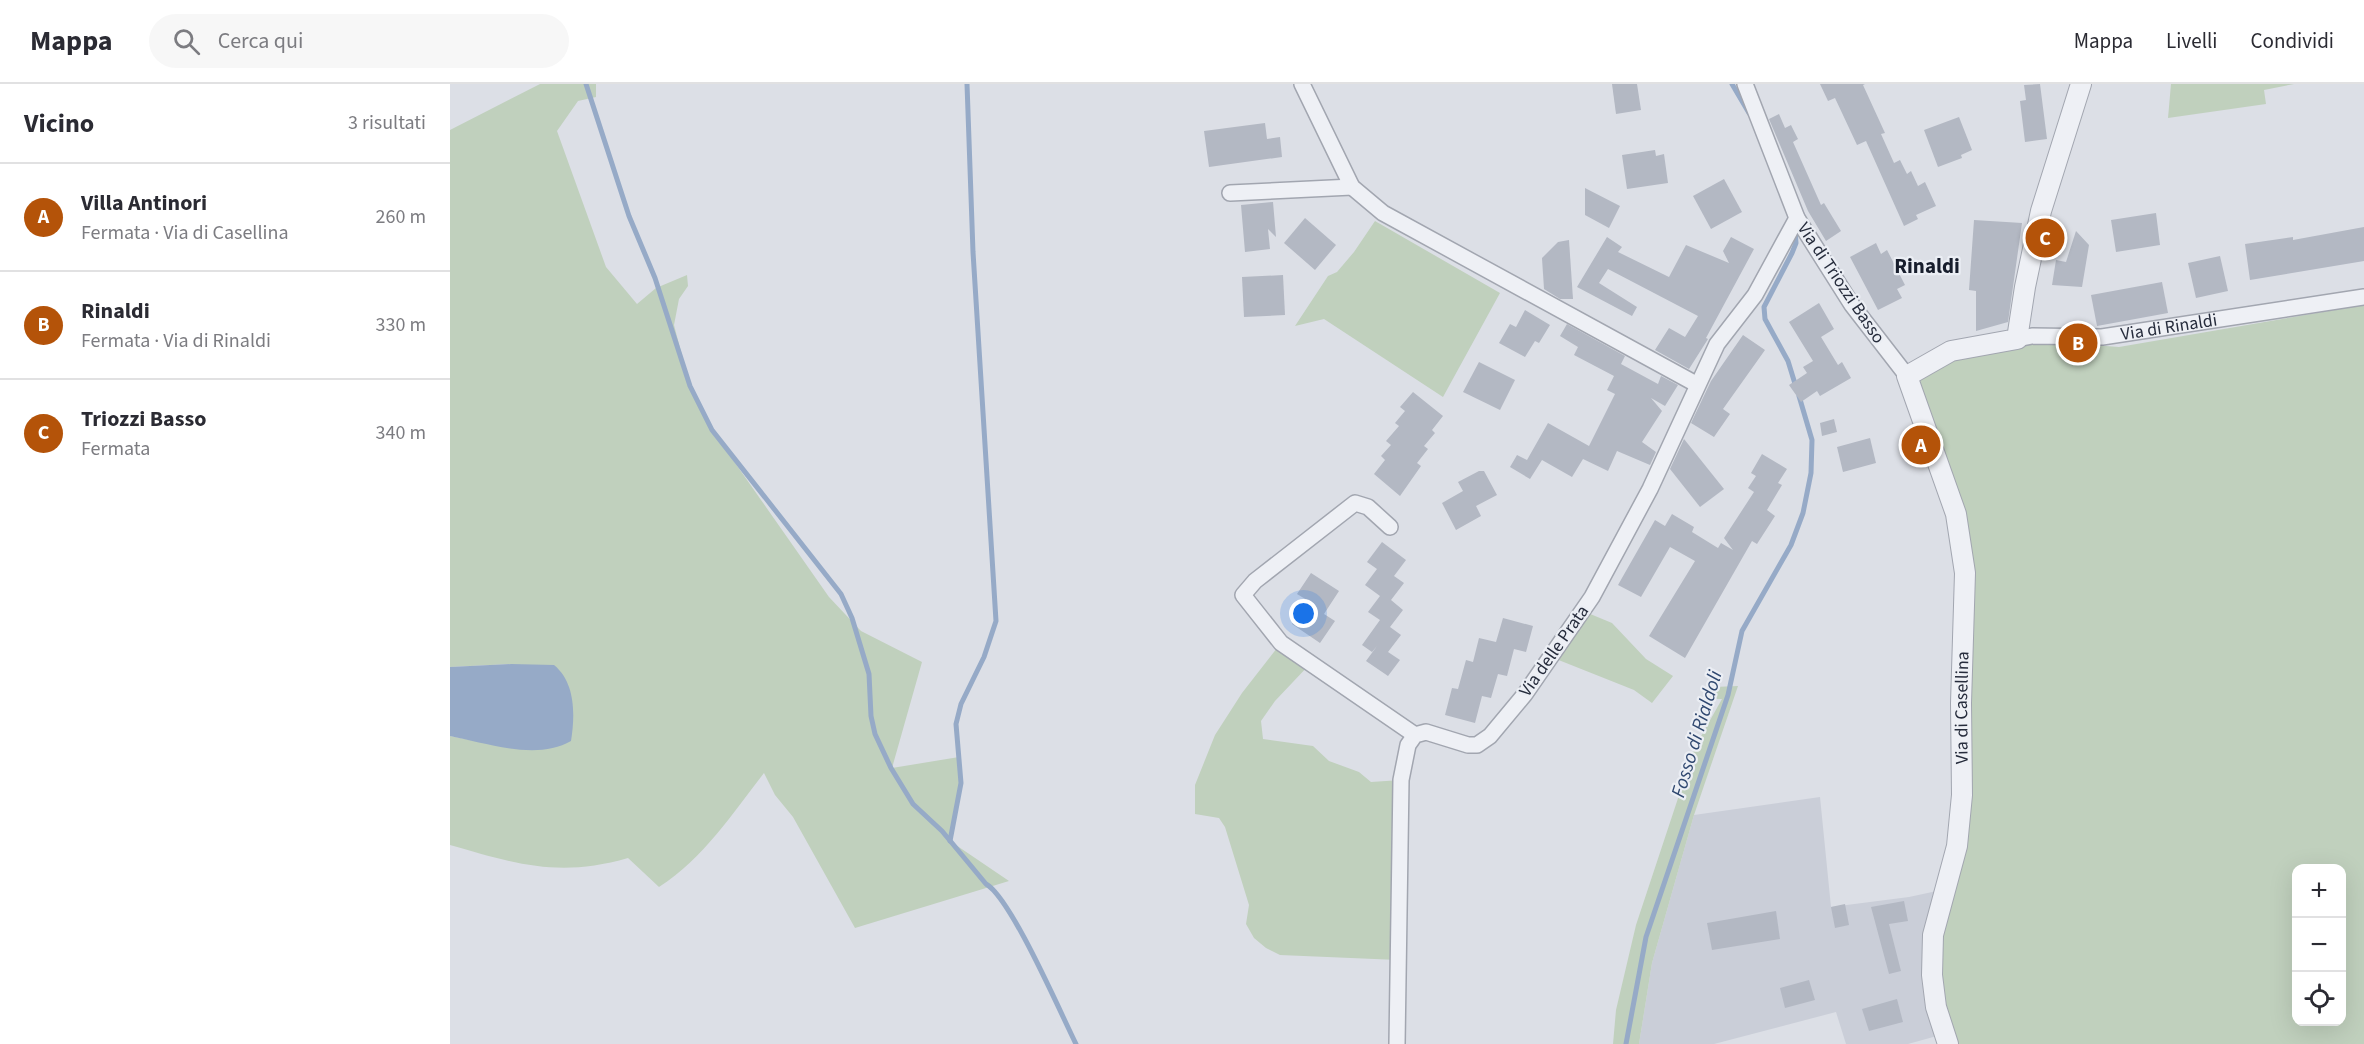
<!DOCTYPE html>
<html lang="it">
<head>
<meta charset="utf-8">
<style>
  :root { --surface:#fff; --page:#f7f7f7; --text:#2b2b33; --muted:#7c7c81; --line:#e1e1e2; --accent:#b45309 }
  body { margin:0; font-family:"Source Sans 3",sans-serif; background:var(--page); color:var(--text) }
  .controls { position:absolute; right:18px; bottom:18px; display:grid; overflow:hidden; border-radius:12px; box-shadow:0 6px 24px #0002 }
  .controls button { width:54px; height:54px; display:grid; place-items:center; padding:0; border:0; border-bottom:2px solid var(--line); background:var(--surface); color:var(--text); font:30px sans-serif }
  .you { position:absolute; left:854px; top:530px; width:21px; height:21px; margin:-15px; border:4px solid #fff; border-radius:50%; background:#1a73e8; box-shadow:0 0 0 9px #1a73e833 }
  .badge { display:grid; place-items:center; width:39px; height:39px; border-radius:50%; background:var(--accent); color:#fff; font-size:20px; font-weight:700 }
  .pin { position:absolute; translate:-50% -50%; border:3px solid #fff; box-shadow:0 2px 6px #0006 }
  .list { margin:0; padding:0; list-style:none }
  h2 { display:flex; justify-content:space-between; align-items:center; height:78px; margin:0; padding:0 24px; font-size:26px }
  h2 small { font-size:20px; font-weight:400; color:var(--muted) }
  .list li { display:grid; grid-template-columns:39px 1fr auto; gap:18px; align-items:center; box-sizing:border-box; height:108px; padding:0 24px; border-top:2px solid var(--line) }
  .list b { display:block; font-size:22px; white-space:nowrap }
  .list p { margin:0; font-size:20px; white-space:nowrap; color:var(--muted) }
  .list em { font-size:20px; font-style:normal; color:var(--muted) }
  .icon { flex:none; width:33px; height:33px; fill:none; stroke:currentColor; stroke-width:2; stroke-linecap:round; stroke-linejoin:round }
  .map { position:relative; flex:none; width:1914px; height:960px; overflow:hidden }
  header { display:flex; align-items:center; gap:36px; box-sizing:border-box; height:84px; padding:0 30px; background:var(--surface); border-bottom:2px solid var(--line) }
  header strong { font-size:28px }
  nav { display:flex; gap:33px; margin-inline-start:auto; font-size:21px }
  .search { width:420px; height:54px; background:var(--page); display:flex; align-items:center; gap:15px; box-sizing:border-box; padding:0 21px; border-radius:33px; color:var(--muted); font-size:22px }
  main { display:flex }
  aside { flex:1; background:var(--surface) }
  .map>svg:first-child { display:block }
  .built { fill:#caced8 }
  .green { fill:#c0d0bd; fill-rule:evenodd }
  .water { fill:#96aac7 }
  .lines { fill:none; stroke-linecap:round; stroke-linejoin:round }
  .stream { stroke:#96aac7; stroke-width:5 }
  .building { fill:#b3b8c3 }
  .minor-casing { stroke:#a2a6b0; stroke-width:18 }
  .tertiary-casing { stroke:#a2a6b0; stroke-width:22 }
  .minor { stroke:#eef0f5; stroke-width:15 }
  .tertiary { stroke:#eef0f5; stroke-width:20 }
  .labels { text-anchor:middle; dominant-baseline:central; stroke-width:4.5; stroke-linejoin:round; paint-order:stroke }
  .street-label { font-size:18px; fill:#262c3c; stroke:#ebeef4 }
  .water-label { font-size:20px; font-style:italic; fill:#304870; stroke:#ebeef4 }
  .quarter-label { font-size:21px; font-weight:bold; fill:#181e2d; stroke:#ebeef4 }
</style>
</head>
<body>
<header>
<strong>Mappa</strong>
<div class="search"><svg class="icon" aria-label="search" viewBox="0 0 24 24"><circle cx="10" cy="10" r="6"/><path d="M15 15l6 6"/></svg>Cerca qui</div>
<nav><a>Mappa</a><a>Livelli</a><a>Condividi</a></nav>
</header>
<main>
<aside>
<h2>Vicino<small>3 risultati</small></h2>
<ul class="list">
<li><span class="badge">A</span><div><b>Villa Antinori</b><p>Fermata · Via di Casellina</p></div><em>260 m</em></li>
<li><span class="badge">B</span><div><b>Rinaldi</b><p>Fermata · Via di Rinaldi</p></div><em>330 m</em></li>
<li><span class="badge">C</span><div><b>Triozzi Basso</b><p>Fermata</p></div><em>340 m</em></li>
</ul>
</aside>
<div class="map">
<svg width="1914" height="960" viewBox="0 0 1914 960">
  <rect width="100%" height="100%" fill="#dcdfe6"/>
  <polygon class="built" points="1370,713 1381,823 1459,813 1496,805 1494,950 1458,960 1396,960 1386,928 1264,960 1189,960 1202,879 1244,731"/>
  <g class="green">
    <path d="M90 0H146V13L128 17 107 47 156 183 187 220 206 204 237 191 238 202 229 215 224 241 240 302 262 346 379 513 411 547 472 578 442 684 509 673C511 703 507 728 500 757L559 797 405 844 343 733 325 711 314 689C282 730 254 774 209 803L178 774C109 794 66 780 0 761V652L67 665 61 580 0 583V46Z"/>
    <polygon points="1721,0 1844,0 1814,6 1816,20 1718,34"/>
    <polygon points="925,137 1050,209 993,313 874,235 845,242 878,192 887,188 904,168"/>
    <path d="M1914 221V960H1498L1482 891 1507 762 1515 489 1457 292 1567 255 1669 263ZM1846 784H1892V938H1846Z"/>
    <polygon points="1133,527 1162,539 1196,575 1223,592 1202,619 1184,606 1101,573"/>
    <polygon points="831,559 860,580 825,617 811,637 813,655 863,662 879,677 909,688 921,698 951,696 948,876 830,871 816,864 804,854 796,840 799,821 775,743 769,734 745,730 745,701 765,651 792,609"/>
    <polygon points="1288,602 1244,731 1202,879 1189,960 1163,960 1166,926 1186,841 1245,663 1272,615 1258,615 1264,603"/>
  </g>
  <path class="water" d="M61 580 104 581C126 599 125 632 121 657 87 677 36 659 0 652V583Z"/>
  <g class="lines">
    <g class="stream">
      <path d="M136 0 179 132 205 194 240 302 262 346 391 510 402 534 419 590 421 632 425 650 441 684 463 720 492 747 536 800C561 814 610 928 626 960"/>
      <polyline points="1282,0 1299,29"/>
      <polyline points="1345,147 1346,159 1342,169 1314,223 1315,235 1338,277 1346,303"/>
      <polyline points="500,757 511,699 506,640 511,620 534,573 546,537 523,168 517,0"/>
      <polyline points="1176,960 1196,853 1278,611 1292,547 1341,461 1353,429 1361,389 1362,356 1349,312"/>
    </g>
  </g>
  <g class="building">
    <polygon points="1162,0 1187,0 1191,26 1166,30"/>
    <polygon points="1370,0 1415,0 1413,1 1435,49 1431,50 1444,79 1450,76 1457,90 1461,87 1468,102 1475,98 1486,122 1466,131 1468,135 1454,142 1416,57 1407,61 1385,14 1378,17"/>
    <polygon points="1590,0 1597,55 1575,58 1570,17 1576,16 1574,1"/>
    <polygon points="1329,30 1335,44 1341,41 1348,55 1343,58 1371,121 1374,119 1391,147 1376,157 1358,127 1319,35"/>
    <polygon points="1509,33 1522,66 1511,71 1512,74 1488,83 1474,46"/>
    <polygon points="815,39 817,55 830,53 832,73 759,83 754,47"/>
    <polygon points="1205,66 1206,72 1214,70 1218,99 1177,105 1172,71"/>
    <polygon points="1274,95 1292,128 1261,145 1243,112"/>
    <polygon points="1135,104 1170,122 1159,144 1135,131"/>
    <polygon points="823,118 826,153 818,145 820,165 795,168 791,121"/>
    <polygon points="1706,129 1710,161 1666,168 1661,136"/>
    <polygon points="855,134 886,161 865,186 834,159"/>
    <polygon points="1524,136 1572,139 1558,238 1526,247 1526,207 1519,206"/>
    <polygon points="1914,143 1914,177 1800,196 1795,160 1843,153 1843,156"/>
    <polygon points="1626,147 1639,161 1632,203 1602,201 1606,176 1616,178"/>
    <polygon points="1157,153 1172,163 1168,168 1219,193 1236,161 1279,179 1273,167 1281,153 1304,165 1256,254 1258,255 1239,285 1205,266 1219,244 1235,253 1248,232 1158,185 1149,199 1187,223 1182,232 1127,203"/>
    <polygon points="1119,156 1123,215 1110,215 1094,205 1092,174 1108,158"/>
    <polygon points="1426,159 1431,170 1437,166 1455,201 1447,205 1452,214 1428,226 1400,173"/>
    <polygon points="1770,172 1778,207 1746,214 1738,179"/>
    <polygon points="833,191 835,231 794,233 792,193"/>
    <polygon points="1712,198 1718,229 1647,242 1641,211"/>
    <polygon points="1369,219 1384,245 1371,253 1388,281 1392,278 1401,294 1370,312 1367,307 1351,318 1339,301 1357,289 1353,283 1363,277 1339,238"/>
    <polygon points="1075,226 1100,241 1089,259 1085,257 1075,273 1049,259 1060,240 1066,243"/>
    <polygon points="1117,240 1175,272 1171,280 1208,300 1211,292 1228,301 1215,322 1201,314 1212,327 1192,358 1206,368 1200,381 1167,367 1158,387 1133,375 1122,393 1092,376 1080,395 1060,383 1067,371 1077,376 1098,339 1139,362 1165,310 1157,306 1164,292 1124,271 1128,263 1110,252"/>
    <polygon points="1293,251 1315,266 1273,325 1280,330 1264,353 1241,339 1261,297"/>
    <polygon points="1029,278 1065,296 1050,326 1013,308"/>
    <polygon points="963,308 993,332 982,346 985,349 974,362 978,365 967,379 971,382 950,412 924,390 935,376 931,372 941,361 936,357 949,342 945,339 955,327 950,323"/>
    <polygon points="1384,335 1387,348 1372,352 1370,339"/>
    <polygon points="1420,354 1426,379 1393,388 1387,363"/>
    <polygon points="1234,355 1274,405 1250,423 1220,385"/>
    <polygon points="1312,370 1337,385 1328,399 1332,401 1317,426 1325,432 1307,460 1302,457 1235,574 1199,552 1245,477 1220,463 1191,513 1168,501 1205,436 1215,442 1222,430 1244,443 1242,448 1268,464 1271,459 1283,466 1274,454 1304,408 1298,404 1306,392 1301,389"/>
    <polygon points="1029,387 1034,387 1047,411 1026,422 1031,432 1006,446 992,419 1013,407 1008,398"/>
    <polygon points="932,458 956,476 944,492 954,499 941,516 953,526 940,543 951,551 938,568 950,576 938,592 916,577 927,562 922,568 912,561 930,536 918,528 930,512 915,501 927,485 917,478"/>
    <polygon points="861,489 889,507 874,530 885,537 870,559 842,540 857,516 847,510"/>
    <polygon points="1053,534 1083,542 1076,568 1064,565 1057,592 1048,590 1041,614 1032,612 1025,639 995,631 1002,604 1008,605 1016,576 1023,578 1029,554 1046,558"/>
    <polygon points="1454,817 1458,837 1439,840 1451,887 1439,890 1421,823"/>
    <polygon points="1395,820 1399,841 1385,844 1381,823"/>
    <polygon points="1326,827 1330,855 1262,866 1257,839"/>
    <polygon points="1359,896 1365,916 1335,924 1330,904"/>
    <polygon points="1447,915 1453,938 1419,947 1412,925"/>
  </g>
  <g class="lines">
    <g class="minor-casing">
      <g id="minor">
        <polyline points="852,0 902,103 933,129 1246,300"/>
        <polyline points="1295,0 1347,134 1402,221 1457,292"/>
        <polyline points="780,109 902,103"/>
        <path id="s1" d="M1567 255 1582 252 1652 253 1914 213"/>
        <polyline points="940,443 918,423 905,419 805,497 793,511 831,559 965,651"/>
        <polyline points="947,960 951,696 958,661 965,651 976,648 1018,661 1027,661 1040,652 1075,610 1142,513 1200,405 1267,260 1305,211 1347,134"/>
      </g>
    </g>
    <g class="tertiary-casing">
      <g id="tertiary">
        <path id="s2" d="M1498 960 1486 923 1482 891 1483 851 1507 762 1512 711 1511 619 1515 489 1506 430 1457 292 1501 267 1567 255 1575 203 1591 127 1631 0"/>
      </g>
    </g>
    <use href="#minor" class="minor"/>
    <use href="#tertiary" class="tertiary"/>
  </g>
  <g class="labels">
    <g class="street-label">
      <text transform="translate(1391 199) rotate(56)">Via di Triozzi Basso</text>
      <text stroke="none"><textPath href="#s1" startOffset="153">Via di Rinaldi</textPath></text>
      <text transform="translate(1104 567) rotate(-55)">Via delle Prata</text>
      <text stroke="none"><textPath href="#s2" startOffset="342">Via di Casellina</textPath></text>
    </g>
    <g class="water-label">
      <text transform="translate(1247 650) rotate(-73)">Fosso di Rialdoli</text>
    </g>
    <g class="quarter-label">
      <text x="1477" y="182">Rinaldi</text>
    </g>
  </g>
</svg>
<div class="controls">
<button>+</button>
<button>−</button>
<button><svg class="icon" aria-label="locate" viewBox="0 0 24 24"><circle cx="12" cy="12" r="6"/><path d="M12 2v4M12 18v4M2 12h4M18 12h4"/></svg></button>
</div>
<div class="you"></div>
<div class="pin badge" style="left:1471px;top:361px">A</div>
<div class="pin badge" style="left:1628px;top:259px">B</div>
<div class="pin badge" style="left:1595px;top:154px">C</div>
</div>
</main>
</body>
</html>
